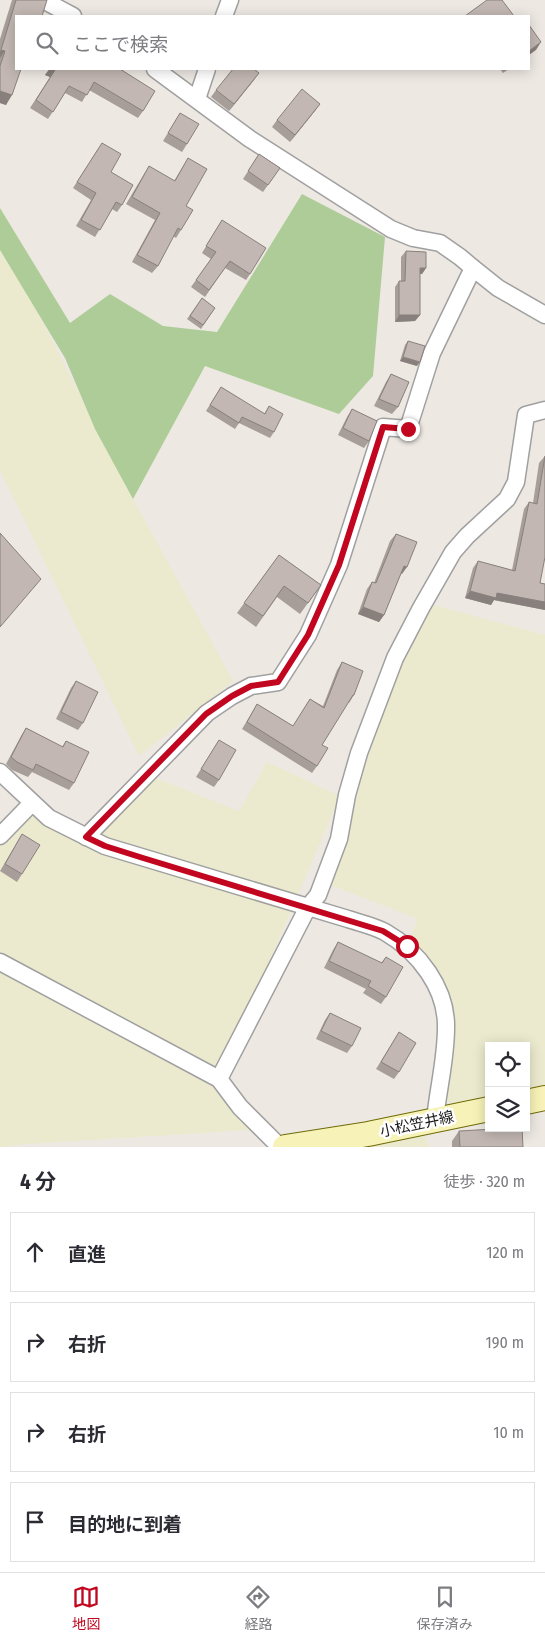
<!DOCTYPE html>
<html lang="ja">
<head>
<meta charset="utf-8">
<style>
  :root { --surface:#fff; --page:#f7f7f7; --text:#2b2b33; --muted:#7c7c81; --line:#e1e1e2; --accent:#c2061f }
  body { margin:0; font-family:"Fira Sans Condensed","Noto Sans JP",sans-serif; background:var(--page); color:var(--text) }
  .controls { position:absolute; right:15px; bottom:15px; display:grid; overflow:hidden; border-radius:0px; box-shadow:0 2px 12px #0003 }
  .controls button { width:45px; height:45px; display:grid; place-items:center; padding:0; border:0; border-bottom:1px solid var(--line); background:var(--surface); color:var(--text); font:25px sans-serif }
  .stop { position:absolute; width:15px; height:15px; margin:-11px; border:4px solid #c2061f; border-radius:50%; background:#fff }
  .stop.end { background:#c2061f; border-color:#fff; box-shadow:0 1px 5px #0008 }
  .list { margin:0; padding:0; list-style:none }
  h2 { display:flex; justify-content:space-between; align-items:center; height:65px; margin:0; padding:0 20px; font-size:21px }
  h2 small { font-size:16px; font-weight:400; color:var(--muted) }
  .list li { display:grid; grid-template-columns:32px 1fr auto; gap:15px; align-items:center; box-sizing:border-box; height:80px; margin:0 10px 10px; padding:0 10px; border:1px solid var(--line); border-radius:0px }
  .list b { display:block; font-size:19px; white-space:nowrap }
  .list em { font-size:16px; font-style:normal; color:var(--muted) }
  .icon { flex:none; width:28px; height:28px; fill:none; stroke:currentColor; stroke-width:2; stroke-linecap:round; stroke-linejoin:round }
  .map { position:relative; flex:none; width:545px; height:1147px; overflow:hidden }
  .search { position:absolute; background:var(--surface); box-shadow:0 2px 12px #0003; left:15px; right:15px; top:15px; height:55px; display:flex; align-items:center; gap:12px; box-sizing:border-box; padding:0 18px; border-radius:0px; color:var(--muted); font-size:19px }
  .sheet { height:425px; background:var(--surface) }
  nav { display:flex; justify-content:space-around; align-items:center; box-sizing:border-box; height:70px; border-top:1px solid var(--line); background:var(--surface); font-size:14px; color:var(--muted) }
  nav a { display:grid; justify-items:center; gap:2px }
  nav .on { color:var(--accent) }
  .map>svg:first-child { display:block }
  .farmland { fill:#eceace }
  .forest { fill:#aecc98 }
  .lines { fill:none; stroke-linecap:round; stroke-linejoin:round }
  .minor-casing { stroke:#a0a0a0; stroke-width:19 }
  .secondary-casing { stroke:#6f6c08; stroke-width:26 }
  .minor { stroke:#fff; stroke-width:16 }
  .secondary { stroke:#f7f2b7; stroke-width:24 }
  .wall { fill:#a79d99 }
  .shaded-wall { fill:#88807d }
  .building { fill:#c2b7b2; stroke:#88807d }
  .route { stroke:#c2061f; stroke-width:6 }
  .labels { text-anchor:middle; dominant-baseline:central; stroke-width:5; stroke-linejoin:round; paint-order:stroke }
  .street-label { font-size:15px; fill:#1c1c1c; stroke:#fff }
</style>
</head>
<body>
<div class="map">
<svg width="545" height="1147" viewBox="0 0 545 1147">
  <rect width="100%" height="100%" fill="#ede8e2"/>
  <g class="farmland">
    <polygon points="0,244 42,321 133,499 233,681 139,756 0,470"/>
    <polygon points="430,604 545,635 545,1086 526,1090 526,1046 489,1046 489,1098 452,1106 444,1096 453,1025 446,988 409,939 418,919 328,884 370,738 404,654"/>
    <polygon points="267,762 340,796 219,1079 263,1129 27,1144 0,1147 0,841 32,803 86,837 153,777 239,811"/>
    <polygon points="424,1135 429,1147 369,1147"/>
  </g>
  <polygon class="forest" points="302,194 385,237 373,376 339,414 205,366 133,499 95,429 65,358 0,250 0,208 70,323 110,294 163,326 217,332"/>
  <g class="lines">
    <g class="minor-casing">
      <g id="minor">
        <polyline points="43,0 73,16"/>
        <polyline points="224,16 230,0"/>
        <polyline points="155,69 250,139 391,229 413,238 440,243 460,257 473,268"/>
        <polyline points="197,99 207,69"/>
        <path d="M0 772 49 818 105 846 348 919C360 923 374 926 385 932 418 951 447 988 446 1028 446 1059 438 1089 435 1120"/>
        <polyline points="0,836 32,803"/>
        <polyline points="86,837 207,713 232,696 251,686 278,682 308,635 339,565 383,427 408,429 432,353 473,268 498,288 545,315"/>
        <polyline points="0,962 219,1079 240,1107 280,1147"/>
        <polyline points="219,1079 308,907 318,895 339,839 347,795 359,753 395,658 421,608 453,552 467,536 507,499 516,482 526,415 545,410"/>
      </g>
    </g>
    <g class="secondary-casing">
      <g id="secondary">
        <polyline points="526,1102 545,1098"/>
        <polyline points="285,1147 368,1134 489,1109"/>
      </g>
    </g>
    <use href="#minor" class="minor"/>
    <use href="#secondary" class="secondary"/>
  </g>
  <g class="wall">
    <polygon points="12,0 47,0 6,105 0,103 0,39"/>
    <polygon points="49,69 120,69 143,111 138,118 89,90 82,102 65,93 48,119 30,108 50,77 45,75"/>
    <polygon points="500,69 509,69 503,73"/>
    <polygon points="254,80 229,111 211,97 216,90"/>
    <polygon points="320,104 290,142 272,127 277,120"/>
    <polygon points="180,113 187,144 182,152 163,141"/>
    <polygon points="98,149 111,172 122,205 117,212 112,209 95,237 76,226 91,200 73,188"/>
    <polygon points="259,154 280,168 263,192 243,179"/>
    <polygon points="188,158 186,206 181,230 176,238 173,236 158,266 152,273 132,262 155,220 126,204 144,174 149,166 174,181"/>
    <polygon points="222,220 250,274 246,280 225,268 205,297 191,287 211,259 202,253"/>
    <polygon points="406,251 426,268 422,274 420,274 420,315 415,321 395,322 395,287 399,281 401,281 401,257"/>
    <polygon points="202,298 215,308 201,329 187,319"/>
    <polygon points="408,341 417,366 400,361 405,345"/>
    <polygon points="391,374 398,407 392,414 374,406 386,382"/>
    <polygon points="221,387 264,414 269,406 274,432 270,438 239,423 235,429 206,411"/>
    <polygon points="352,409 369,441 364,448 338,435 347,417"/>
    <polygon points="545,456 540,583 545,584 545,610 494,600 491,605 465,598 473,568 478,561 512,570 524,509 529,502 533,503 539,463"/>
    <polygon points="396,534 402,574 401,574 384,615 379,622 358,614 367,589 372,582 374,583 390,541"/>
    <polygon points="279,555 321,585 300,614 277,597 256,627 237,613"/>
    <polygon points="342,662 354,695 349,703 348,702 322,745 317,766 312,773 242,729 257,704 293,726 310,699 323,706 337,670"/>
    <polygon points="76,681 83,723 78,730 56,719 71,688"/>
    <polygon points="26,728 62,747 66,741 74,783 69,790 32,772 28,777 12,770 6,764 21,736"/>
    <polygon points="219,740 219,780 214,787 196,777"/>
    <polygon points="22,834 22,874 17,882 0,871"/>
    <polygon points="338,942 381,963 386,957 386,997 381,1004 363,993 366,989 324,968 333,950"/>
    <polygon points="330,1013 352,1046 347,1053 316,1039 325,1020"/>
    <polygon points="399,1032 399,1072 394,1079 376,1069"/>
    <polygon points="459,1131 523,1147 452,1147 452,1141"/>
  </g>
  <g class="shaded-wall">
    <polygon points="541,42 536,50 529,55 529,51"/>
    <polygon points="1,50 5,51 0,58 0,51"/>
    <polygon points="50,69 55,70 50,77 45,75"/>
    <polygon points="259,73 254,80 229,111 234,104"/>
    <polygon points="0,91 12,95 6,105 0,103"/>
    <polygon points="320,104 315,111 290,142 295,135"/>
    <polygon points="420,268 426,268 422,274 415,274"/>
    <polygon points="399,315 420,315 415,321 395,322"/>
    <polygon points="403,357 420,362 417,366 400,361"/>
    <polygon points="404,566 407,567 402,574 399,573"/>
    <polygon points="470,591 497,593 545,602 545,610 494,600 491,605 465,598"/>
    <polygon points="363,607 384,615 379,622 358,614"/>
  </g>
  <g class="building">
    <polygon points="16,0 47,0 42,16 16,16 16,69 21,69 12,95 0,91 0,66 5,51 1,50"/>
    <polygon points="487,0 502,0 514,16 465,16"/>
    <polygon points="529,25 541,42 529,51"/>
    <polygon points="52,69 120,69 155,91 143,111 94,82 87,95 69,86 53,112 36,100 55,70"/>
    <polygon points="233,69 254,69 259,73 234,104 216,90"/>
    <polygon points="302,89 320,104 295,135 277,120"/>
    <polygon points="180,113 199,124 187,144 168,133"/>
    <polygon points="102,143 121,154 111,172 133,185 122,205 116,202 100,230 81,220 96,193 77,182"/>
    <polygon points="259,154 280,168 268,185 248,171"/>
    <polygon points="188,158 207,169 186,206 193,210 181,230 178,228 158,266 137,255 160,213 132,197 149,166 175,181"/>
    <polygon points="222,220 266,248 250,274 230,261 209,290 196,280 216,252 206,246"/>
    <polygon points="406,251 426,252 426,268 420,268 420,315 399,315 399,281 405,281"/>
    <polygon points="202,298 215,308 203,325 190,316"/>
    <polygon points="408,341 425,346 420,362 403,357"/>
    <polygon points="391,374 409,382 398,407 379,399"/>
    <polygon points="221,387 265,414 269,406 283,414 274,432 242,417 239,423 210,405"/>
    <polygon points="352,409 377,421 369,441 343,428"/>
    <polygon points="545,456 545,557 540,583 545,584 545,602 497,593 496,598 470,591 478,561 515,571 529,502 537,504"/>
    <polygon points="0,533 41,579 0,627"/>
    <polygon points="396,534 417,542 407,567 404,566 384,615 363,607 372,582 376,583"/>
    <polygon points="279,555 321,585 308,603 284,586 263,616 244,603"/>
    <polygon points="342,662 363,671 354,695 353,695 322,745 328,748 317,766 247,722 257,704 293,726 310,699 324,708"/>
    <polygon points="76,681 98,692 83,723 61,712"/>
    <polygon points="26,728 63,747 66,741 89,752 74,783 36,764 33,770 17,762 11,757"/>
    <polygon points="219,740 236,750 219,780 201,769"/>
    <polygon points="22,834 40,845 22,874 5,864"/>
    <polygon points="338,942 382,963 386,957 403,967 386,997 368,986 371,981 329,961"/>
    <polygon points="330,1013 361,1028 352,1046 321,1031"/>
    <polygon points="399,1032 416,1043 399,1072 381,1062"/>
    <polygon points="512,1128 522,1128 523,1147 460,1147 459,1131"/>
  </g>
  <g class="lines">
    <polyline class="route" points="407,946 383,931 143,858 105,846 86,837 206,714 232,696 251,686 278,682 308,635 339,565 383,427 408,429"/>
  </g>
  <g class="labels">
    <g class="street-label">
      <text transform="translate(417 1124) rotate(-12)">小松笠井線</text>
    </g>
  </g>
</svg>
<div class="controls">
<button><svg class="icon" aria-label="locate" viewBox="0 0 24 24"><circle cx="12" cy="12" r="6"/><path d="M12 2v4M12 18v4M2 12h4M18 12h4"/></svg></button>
<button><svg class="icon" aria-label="layers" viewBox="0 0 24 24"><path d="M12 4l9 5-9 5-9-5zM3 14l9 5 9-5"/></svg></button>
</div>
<div class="stop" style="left:407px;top:946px"></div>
<div class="stop end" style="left:408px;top:429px"></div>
<div class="search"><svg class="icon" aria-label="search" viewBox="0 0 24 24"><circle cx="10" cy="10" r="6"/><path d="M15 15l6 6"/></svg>ここで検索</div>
</div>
<section class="sheet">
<h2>4 分<small>徒歩 · 320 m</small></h2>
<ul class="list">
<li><svg class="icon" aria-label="ahead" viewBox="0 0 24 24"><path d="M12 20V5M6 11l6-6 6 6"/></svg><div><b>直進</b></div><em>120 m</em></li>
<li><svg class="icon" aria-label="right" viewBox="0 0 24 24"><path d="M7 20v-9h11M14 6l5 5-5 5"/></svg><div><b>右折</b></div><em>190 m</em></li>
<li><svg class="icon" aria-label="right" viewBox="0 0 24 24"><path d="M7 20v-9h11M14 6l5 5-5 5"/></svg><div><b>右折</b></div><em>10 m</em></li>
<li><svg class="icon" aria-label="arrive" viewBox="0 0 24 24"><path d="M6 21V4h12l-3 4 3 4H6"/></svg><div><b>目的地に到着</b></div></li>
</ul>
</section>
<nav>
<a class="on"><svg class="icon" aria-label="map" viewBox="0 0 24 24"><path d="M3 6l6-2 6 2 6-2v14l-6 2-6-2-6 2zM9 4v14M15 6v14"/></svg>地図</a>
<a><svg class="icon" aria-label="directions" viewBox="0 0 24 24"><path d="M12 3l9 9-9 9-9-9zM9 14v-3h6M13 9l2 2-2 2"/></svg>経路</a>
<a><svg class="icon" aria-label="saved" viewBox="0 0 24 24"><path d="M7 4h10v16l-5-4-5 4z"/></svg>保存済み</a>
</nav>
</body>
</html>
